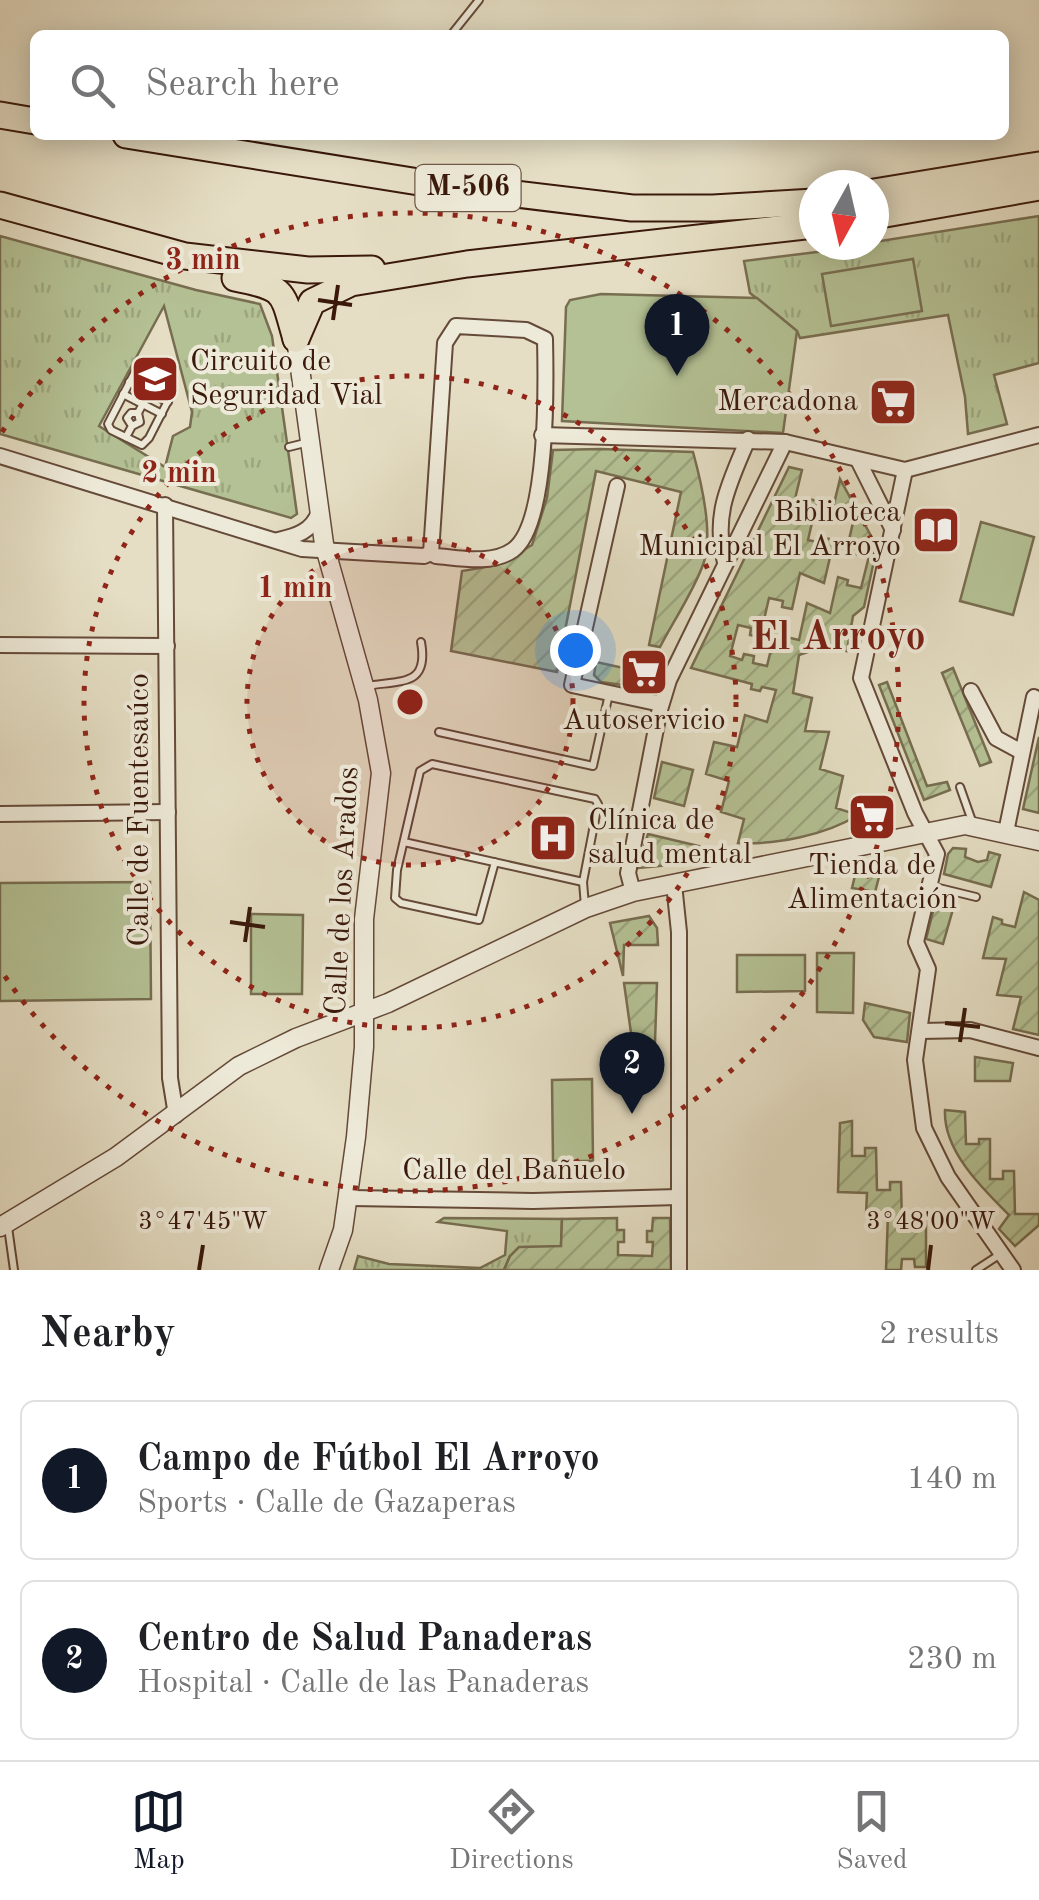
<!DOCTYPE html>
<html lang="en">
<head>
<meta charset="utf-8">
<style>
  :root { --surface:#fff; --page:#f6f6f6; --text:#202124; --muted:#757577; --line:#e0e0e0; --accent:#111827 }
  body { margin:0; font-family:"Old Standard TT",serif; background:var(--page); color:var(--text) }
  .compass { position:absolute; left:799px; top:170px; width:90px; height:90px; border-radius:50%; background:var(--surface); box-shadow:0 5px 25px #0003; rotate:188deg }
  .you { position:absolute; left:575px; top:650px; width:35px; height:35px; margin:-25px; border:8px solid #fff; border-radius:50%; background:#1a73e8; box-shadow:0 0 0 15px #1a73e833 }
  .badge { display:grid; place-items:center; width:65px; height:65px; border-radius:50%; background:var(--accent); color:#fff; font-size:32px; font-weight:700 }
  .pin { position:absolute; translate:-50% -82px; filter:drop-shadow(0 2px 5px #0008) }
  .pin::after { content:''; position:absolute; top:52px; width:35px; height:30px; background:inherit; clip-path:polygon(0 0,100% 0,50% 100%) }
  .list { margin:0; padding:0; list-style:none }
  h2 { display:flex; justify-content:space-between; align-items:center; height:130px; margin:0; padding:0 40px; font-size:42px }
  h2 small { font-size:32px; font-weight:400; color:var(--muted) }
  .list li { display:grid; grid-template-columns:65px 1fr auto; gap:30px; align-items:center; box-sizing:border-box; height:160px; margin:0 20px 20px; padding:0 20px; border:2px solid var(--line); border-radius:15px }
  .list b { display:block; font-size:38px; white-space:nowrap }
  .list p { margin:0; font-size:32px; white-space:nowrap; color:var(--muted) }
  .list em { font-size:32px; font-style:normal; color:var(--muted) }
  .icon { flex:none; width:55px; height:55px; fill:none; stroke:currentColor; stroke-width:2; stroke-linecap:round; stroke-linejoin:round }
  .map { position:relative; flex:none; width:1039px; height:1270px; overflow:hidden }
  .search { position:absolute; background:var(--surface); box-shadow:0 5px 25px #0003; left:30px; right:30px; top:30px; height:110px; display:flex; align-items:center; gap:25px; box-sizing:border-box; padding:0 35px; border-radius:15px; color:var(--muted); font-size:38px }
  .sheet { height:490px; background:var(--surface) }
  nav { display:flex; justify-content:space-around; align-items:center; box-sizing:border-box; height:140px; border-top:2px solid var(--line); background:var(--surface); font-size:28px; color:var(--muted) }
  nav a { display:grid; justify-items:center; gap:5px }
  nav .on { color:var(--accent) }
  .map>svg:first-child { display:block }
  .grass { fill:url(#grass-tufts); stroke:#776d50; stroke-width:2.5; fill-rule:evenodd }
  .garden { fill:url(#garden-furrows); stroke:#776d50; stroke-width:2.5 }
  .pitch { fill:#b4c194; stroke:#776d50; stroke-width:2.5 }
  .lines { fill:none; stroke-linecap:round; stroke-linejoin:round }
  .service-casing { stroke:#654a39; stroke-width:10 }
  .minor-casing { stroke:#654a39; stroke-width:18 }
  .tertiary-casing { stroke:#654a39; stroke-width:21 }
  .motorway-casing { stroke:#3a190b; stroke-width:29 }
  .service { stroke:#eeead9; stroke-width:6 }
  .minor { stroke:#eeead9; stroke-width:14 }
  .tertiary { stroke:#eeead9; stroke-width:18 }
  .motorway { stroke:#e5dec4; stroke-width:25 }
  .ticks { fill:none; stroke:#3a190b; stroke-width:4 }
  .ring { fill:none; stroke:#8f2418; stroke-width:5; stroke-dasharray:5 10 }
  .labels { text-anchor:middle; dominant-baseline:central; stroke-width:8; stroke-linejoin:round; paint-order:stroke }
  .shield { fill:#eeead9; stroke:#705849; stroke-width:2.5 }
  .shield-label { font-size:28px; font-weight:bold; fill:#3a190b }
  .poi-label { font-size:30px; fill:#3a190b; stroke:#eeead9; text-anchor:start }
  .street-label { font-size:30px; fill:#3a190b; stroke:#eeead9 }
  .district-label { font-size:40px; font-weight:bold; fill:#7a1f14; stroke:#eeead9 }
  .ticks-label { font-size:25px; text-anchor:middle; fill:#3a190b; stroke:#eeead9; stroke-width:8; stroke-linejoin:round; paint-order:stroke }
  .centre { fill:#8f2418; stroke:#eeead9; stroke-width:5 }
  .ring-label { font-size:30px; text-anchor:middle; font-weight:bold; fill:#8f2418; stroke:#eeead9; stroke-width:8; stroke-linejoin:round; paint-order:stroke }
</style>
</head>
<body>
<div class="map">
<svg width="1039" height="1270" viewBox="0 0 1039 1270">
  <defs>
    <pattern id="grass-tufts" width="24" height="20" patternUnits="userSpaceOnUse" patternTransform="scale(2.5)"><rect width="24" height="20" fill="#b4c194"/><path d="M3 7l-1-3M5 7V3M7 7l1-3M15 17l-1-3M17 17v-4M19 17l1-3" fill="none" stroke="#9ca57e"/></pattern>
    <pattern id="garden-furrows" width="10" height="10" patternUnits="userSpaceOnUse" patternTransform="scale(2.5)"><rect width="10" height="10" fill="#b4c194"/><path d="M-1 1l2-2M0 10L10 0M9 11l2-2" fill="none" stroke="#9ca57e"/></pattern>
  </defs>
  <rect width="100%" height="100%" fill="#e5dec4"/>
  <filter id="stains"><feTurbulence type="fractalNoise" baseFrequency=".002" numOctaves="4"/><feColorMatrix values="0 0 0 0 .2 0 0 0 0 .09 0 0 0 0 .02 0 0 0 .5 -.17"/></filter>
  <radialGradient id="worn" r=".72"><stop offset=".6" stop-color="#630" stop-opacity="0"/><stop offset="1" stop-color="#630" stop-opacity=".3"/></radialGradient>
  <g class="grass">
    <polygon points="1039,216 1039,363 994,375 1007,424 968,434 965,397 948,315 800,338 797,331 750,293 744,261 874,245 874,242"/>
    <path d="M0 236 196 290 260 304 272 336 297 514 291 518 0 434ZM164 306 192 412 190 427 173 436 165 467 99 426Z"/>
    <polygon points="975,1057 1013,1063 1010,1081 975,1081"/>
    <polygon points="444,1218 562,1219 561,1246 510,1256 504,1270 354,1270 358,1256 389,1264 480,1268 505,1255 507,1231 438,1222"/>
  </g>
  <g class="garden">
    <path d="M600 449 693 452C701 481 713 533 704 562 694 591 674 620 660 647L649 645 681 492 596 471 557 672 451 651 462 571 497 565 532 545 547 498 553 450Z"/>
    <path d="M789 467 802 470 794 503 808 506 809 499 817 501 808 540 822 543 824 538 834 540 824 583 800 573 792 609 782 607 783 601 769 598 760 637 750 635 751 628 738 625 730 656 742 660 744 654 754 656 753 663 767 666 776 629 786 632V637L799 640 807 603 830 613 838 577 848 580 847 585 861 588 869 556 846 553 854 518 831 516 840 479 877 547 864 607 853 616 847 651 822 647 799 655 793 693 812 698 805 731 829 732 820 769 843 776 836 808 858 815C826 835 776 845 738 843L744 819 721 812 729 781 706 774 714 742 737 747 745 715 767 722 776 690 762 687 760 691 751 689 752 684 691 668Z"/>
    <polygon points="596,662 656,675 644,688 601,682 594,675"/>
    <polygon points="953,668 991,762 980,766 942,673"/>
    <polygon points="887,682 927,786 947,782 950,790 924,800 879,685"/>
    <polygon points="1039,737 1039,813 1023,809"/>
    <polygon points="662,762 693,770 684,806 654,798"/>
    <polygon points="648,834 728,853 670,865 637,868"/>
    <polygon points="953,848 966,849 965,857 978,862 987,860 989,852 1000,855 991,887 944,874 948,854"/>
    <polygon points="883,862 875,892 852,888 857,867"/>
    <polygon points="1024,892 1039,900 1039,1035 1013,1029 1021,997 997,995 1006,959 983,958 993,917 1002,920 1002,924 1015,927"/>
    <polygon points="935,904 953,909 943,944 926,939"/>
    <polygon points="649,916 657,928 658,945 624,945 623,976 610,923"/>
    <polygon points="624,983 657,983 655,1042 631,1033"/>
    <polygon points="865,1003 910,1013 907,1042 874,1037 863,1020"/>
    <path d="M945 1110 965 1112 966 1144H979V1139H990V1179H1003V1171H1014L1015 1214H1039V1225L1015 1246 999 1229 1009 1215C983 1189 943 1151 945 1110Z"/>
    <polygon points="852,1121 852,1156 865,1156 865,1148 876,1148 877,1190 890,1190 890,1182 901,1182 902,1224 914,1224 914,1216 926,1216 926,1267 915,1267 914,1259 902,1259 901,1270 886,1270 888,1214 866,1214 867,1193 838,1192 840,1123"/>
    <polygon points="617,1218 617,1230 624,1230 624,1242 618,1242 618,1255 652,1256 653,1242 647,1242 647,1231 652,1231 653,1218 670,1218 671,1270 504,1270 510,1256 519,1247 561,1246 562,1219"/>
  </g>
  <g class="pitch">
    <polygon points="913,259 922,311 831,326 822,274"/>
    <polygon points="601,294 757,298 797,331 783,433 562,421 566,307 570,300"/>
    <polygon points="981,522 1034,537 1013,615 960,601"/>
    <polygon points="150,882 151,999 0,1001 0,883"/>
    <polygon points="251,914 303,915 302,994 251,994"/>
    <polygon points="817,953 854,953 853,1013 817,1012"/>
    <polygon points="737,955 805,955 805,991 737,992"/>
    <polygon points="592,1079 593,1161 553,1161 552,1080"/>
  </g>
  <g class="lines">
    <g class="service-casing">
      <g id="service">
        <polyline points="451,35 479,0"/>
        <polygon points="140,370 173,391 149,438 142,445 111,430 108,424 135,372"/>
        <polyline points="129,382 168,402"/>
        <polyline points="123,394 162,414"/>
        <polyline points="138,413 156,379"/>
        <polyline points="126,437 132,426 140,422 138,413 131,413 127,418 132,426"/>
        <polyline points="289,447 309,442"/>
        <path d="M366 686C401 680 429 687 421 642"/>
        <polyline points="439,732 593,766 609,694"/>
        <polyline points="960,787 972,821"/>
        <polyline points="404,842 583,882 598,804 595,799 432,764 420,771 397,870 395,898 401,903 479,920 495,862"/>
        <polyline points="583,882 585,906"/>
        <polyline points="931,886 976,897"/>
        <polyline points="8,1227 14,1270"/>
        <polyline points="976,1270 999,1255"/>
      </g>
    </g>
    <g class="minor-casing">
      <g id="minor">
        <path d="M456 326 526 330 545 339C546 382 549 524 513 550 492 565 460 558 436 556L431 553 445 343Z"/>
        <polyline points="542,435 785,442 905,470 1039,435"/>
        <polyline points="0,456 302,549 424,556 431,553"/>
        <polyline points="858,460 893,530"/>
        <polyline points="905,470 861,678 915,813 937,854 916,942 928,969 915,1060 924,1128 948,1177 1013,1270"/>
        <polyline points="617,486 572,685 661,704"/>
        <polyline points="165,505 170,1078 176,1115"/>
        <path d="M278 540C297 536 312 531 319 512"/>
        <path d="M725 562C712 515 730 482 748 439"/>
        <polyline points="0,645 167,646"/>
        <polyline points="971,691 996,738 1020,751"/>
        <polyline points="0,814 168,812"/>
        <polyline points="1006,832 1034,697"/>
        <polyline points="674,884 679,932 679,1270"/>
        <polyline points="633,892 628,873 659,713 669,680 785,442"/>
        <polyline points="921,1031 970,1030 1039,1048"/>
        <polyline points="350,1198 533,1201 678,1197"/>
      </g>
    </g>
    <g class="tertiary-casing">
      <g id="tertiary">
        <polyline points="296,339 324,544 368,700 381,773 364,919 364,1047 356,1137 343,1230 329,1270"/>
        <polyline points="0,1227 116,1157 239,1066 296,1038 388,1003 586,908 633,892 965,825 1039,841"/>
      </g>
    </g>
    <g class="motorway-casing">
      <g id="motorway">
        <polyline points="0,115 35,121"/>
        <polyline points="126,135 425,183 632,208 713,208 814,202"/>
        <polyline points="874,192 1039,165"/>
        <polyline points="0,205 185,256 308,270 372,269"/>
        <polyline points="874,216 1039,187"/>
        <path d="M235 278C287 288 282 291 296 339"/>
        <polyline points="296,339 312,302 351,283 467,264 814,225"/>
      </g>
    </g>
    <use href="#service" class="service"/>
    <use href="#minor" class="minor"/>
    <use href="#tertiary" class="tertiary"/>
    <use href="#motorway" class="motorway"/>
  </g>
  <path class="ticks" d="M318 300 352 305M333 320 338 285M230 922 265 927M245 942 250 907M945 1023 980 1027M960 1042 965 1008M199 1270 203 1245M928 1270 931 1245"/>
  <circle cx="410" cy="702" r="163" fill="#8f2418" fill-opacity=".12"/>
  <g class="ring">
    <circle cx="410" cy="702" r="163"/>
    <circle cx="410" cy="702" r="326"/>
    <path d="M2 432A489 489 0 1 1 2 972"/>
  </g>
  <defs>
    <g id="school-square" transform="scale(2.5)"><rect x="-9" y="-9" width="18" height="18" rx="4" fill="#8f2418" stroke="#eeead9"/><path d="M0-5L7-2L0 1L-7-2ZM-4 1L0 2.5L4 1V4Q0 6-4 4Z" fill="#fff"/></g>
    <g id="supermarket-square" transform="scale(2.5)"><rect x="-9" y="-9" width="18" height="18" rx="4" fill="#8f2418" stroke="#eeead9"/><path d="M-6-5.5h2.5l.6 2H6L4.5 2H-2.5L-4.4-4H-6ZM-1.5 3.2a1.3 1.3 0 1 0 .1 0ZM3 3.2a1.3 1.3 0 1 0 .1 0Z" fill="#fff"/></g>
    <g id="library-square" transform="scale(2.5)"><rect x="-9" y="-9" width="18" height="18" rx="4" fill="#8f2418" stroke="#eeead9"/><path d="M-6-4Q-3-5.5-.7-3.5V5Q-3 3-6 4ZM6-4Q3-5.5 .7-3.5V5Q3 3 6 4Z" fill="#fff"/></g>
    <g id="hospital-square" transform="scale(2.5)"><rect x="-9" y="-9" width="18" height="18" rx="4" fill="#8f2418" stroke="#eeead9"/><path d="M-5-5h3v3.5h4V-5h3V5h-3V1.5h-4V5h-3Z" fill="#fff"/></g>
  </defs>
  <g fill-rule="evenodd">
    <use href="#school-square" x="155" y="379"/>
    <use href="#supermarket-square" x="893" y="402"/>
    <use href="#library-square" x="936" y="530"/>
    <use href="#supermarket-square" x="644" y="672"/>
    <use href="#supermarket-square" x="872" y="817"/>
    <use href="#hospital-square" x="553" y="838"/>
  </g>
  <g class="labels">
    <rect class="shield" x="415.5" y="165" width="105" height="46" rx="8"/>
    <g class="shield-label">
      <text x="468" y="188">M-506</text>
    </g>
    <g class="poi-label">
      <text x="190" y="362">Circuito de<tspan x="190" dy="34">Seguridad Vial</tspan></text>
      <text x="858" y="402" text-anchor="end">Mercadona</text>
      <text x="901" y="513" text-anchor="end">Biblioteca<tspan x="901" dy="34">Municipal El Arroyo</tspan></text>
      <text x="644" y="721" text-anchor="middle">Autoservicio</text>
      <text x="588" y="821">Clínica de<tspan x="588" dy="34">salud mental</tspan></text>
      <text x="872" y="866" text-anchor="middle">Tienda de<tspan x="872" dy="34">Alimentación</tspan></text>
    </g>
    <g class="street-label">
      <text transform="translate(140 810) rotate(-90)">Calle de Fuentesaúco</text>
      <text transform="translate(343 891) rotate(-87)">Calle de los Arados</text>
      <text x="514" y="1171">Calle del Bañuelo</text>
    </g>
    <g class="district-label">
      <text x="838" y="639">El Arroyo</text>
    </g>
  </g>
  <g class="ticks-label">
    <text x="203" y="1229">3°47'45"W</text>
    <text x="931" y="1229">3°48'00"W</text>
  </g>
  <circle cx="410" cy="702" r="15" class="centre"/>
  <g class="ring-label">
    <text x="203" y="269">3 min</text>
    <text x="179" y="482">2 min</text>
    <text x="295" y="597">1 min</text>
  </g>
  <rect width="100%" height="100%" filter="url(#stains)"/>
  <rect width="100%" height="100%" fill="url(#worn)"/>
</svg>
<svg class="compass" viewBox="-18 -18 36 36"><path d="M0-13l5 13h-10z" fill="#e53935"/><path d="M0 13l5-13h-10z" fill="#757577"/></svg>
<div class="you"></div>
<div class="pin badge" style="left:677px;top:376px">1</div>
<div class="pin badge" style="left:632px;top:1114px">2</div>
<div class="search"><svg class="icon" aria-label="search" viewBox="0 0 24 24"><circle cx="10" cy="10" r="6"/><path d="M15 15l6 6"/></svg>Search here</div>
</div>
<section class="sheet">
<h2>Nearby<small>2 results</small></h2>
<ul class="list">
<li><span class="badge">1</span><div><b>Campo de Fútbol El Arroyo</b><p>Sports · Calle de Gazaperas</p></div><em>140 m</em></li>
<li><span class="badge">2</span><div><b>Centro de Salud Panaderas</b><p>Hospital · Calle de las Panaderas</p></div><em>230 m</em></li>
</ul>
</section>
<nav>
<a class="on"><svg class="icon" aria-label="map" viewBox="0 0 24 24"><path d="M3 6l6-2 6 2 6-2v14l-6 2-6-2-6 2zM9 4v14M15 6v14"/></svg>Map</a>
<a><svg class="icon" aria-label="directions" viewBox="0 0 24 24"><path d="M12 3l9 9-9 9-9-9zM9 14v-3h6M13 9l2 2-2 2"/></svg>Directions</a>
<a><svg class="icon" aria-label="saved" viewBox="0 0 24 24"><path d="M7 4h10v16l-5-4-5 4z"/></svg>Saved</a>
</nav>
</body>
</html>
